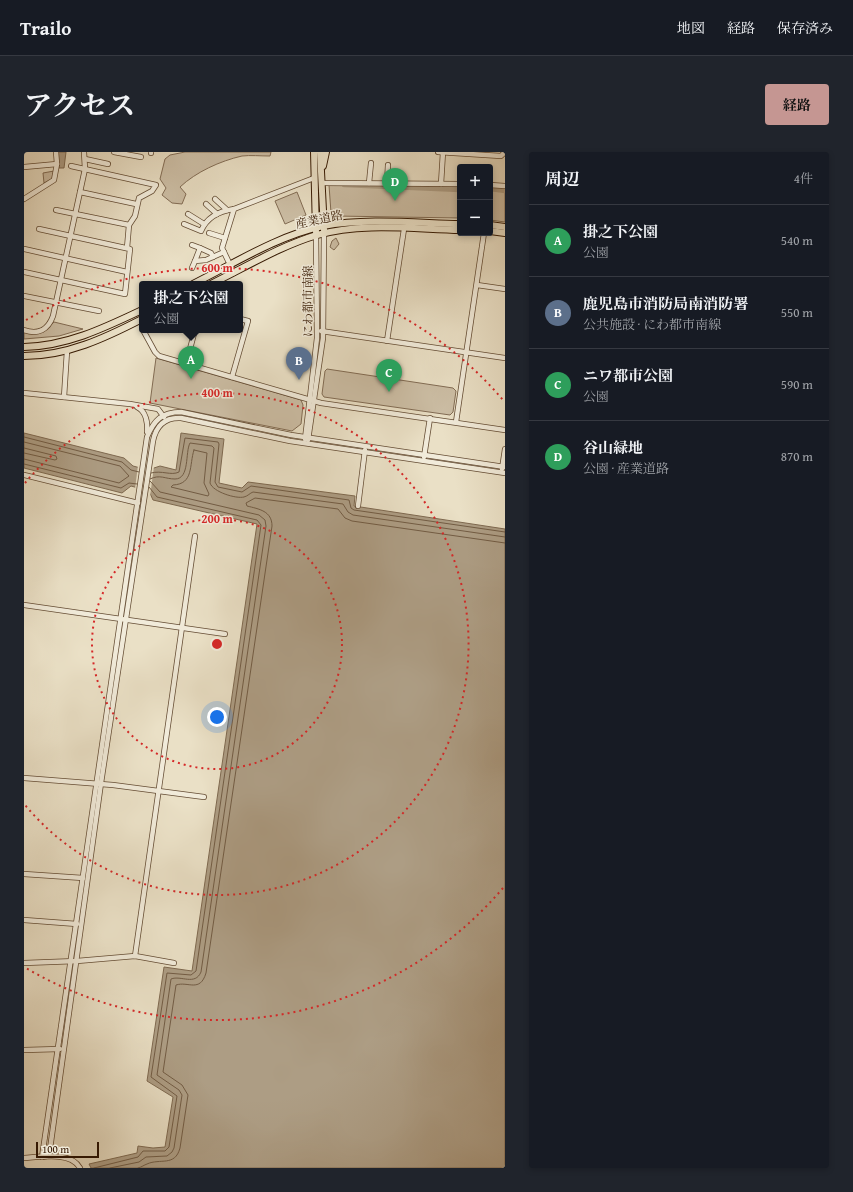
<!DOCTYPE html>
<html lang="ja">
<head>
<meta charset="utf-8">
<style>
  :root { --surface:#171b24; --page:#20242c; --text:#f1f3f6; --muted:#9ea1a6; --line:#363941; --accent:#c59692 }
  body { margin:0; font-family:"Gentium Book Plus","Noto Serif JP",serif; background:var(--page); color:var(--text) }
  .controls { position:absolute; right:12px; top:12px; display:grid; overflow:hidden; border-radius:4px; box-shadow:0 2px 6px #0003 }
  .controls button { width:36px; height:36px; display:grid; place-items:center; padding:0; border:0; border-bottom:1px solid var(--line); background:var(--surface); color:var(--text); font:20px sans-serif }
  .scale { position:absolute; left:12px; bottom:10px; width:63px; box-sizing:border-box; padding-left:4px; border:2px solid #371a03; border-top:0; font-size:11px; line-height:14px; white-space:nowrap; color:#371a03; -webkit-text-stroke:3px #f1ebda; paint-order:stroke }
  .you { position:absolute; left:193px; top:565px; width:14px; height:14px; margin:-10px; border:3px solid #fff; border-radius:50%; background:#1a73e8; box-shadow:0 0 0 6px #1a73e833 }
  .badge { display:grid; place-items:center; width:26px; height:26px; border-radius:50%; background:var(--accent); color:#fff; font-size:13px; font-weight:700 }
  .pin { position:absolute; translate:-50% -33px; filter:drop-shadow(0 1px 2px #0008) }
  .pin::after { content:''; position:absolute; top:21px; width:14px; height:12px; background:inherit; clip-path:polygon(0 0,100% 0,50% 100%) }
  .popup { position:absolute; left:115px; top:129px; width:104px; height:52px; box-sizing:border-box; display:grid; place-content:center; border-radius:4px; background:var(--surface); filter:drop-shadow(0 1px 3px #0005); font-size:13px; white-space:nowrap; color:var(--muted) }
  .popup b { font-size:15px; color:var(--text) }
  .popup::after { content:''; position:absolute; left:50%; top:100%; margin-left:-8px; border:8px solid transparent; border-top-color:var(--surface) }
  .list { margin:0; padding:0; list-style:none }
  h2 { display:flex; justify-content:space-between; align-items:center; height:52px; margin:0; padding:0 16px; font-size:17px }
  h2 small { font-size:13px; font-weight:400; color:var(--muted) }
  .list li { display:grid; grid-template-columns:26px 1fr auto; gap:12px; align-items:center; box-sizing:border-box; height:72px; padding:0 16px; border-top:1px solid var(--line) }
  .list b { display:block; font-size:15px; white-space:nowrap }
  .list p { margin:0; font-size:13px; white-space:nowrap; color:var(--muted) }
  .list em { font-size:13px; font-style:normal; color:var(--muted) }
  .map { position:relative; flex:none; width:481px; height:1016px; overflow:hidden; border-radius:4px }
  header { display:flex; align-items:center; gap:24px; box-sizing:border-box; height:56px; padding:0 20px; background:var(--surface); border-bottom:1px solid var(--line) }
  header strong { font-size:19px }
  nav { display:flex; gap:22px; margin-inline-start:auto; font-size:14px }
  .intro { display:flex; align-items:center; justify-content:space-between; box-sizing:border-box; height:96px; padding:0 24px }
  h1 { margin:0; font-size:28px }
  .button { padding:10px 18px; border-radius:4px; background:var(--accent); color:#111; font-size:14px; font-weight:700 }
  main { display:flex; gap:24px; padding:0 24px }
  aside { flex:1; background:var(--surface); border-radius:4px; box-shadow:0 2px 6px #0003 }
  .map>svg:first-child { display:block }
  .green { fill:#ccbea5; stroke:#826c54 }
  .water { fill:#ad9d84; stroke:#7e6950 }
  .pier { fill:#eae0c6 }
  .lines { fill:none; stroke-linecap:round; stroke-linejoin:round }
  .shore { stroke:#725c44; stroke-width:1 }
  .canal { stroke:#ad9d84; stroke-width:4.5 }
  .minor-casing { stroke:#644c34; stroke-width:6 }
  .major-casing { stroke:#371a03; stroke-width:8 }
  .minor { stroke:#f1ebda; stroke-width:4.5 }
  .major { stroke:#eae0c6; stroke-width:6 }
  .ring { fill:none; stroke:#d62828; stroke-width:2; stroke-dasharray:2 4 }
  .labels { text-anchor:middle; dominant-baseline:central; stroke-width:3; stroke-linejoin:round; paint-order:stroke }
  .street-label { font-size:12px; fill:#371a03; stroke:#f1ebda }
  .centre { fill:#d62828; stroke:#f1ebda; stroke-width:2 }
  .ring-label { font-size:12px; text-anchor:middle; font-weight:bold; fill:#d62828; stroke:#f1ebda; stroke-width:3; stroke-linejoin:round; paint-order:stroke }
</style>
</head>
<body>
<header>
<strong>Trailo</strong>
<nav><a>地図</a><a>経路</a><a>保存済み</a></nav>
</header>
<div class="intro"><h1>アクセス</h1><a class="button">経路</a></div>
<main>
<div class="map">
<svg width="481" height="1016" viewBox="0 0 481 1016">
  <rect width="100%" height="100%" fill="#eae0c6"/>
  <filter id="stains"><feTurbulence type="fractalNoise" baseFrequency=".005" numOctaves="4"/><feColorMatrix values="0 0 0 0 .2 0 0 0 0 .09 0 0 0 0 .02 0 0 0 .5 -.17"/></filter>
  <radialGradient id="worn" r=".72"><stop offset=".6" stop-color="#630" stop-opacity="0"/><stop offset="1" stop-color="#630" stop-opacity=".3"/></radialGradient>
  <g class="green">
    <path d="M161 0H247L246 4C237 4 226 3 218 4 196 9 172 20 156 35L162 42 158 52 148 51 138 43 142 36 136 27 141 7 146 3Z"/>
    <polygon points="30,19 28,27 20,31 19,21"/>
    <polygon points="305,33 436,35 436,66 311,64 307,61"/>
    <polygon points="466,35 481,38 481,70 466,68"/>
    <polygon points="273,40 282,63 261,72 251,49"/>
    <polygon points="312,86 315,92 310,98 306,95 308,89"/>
    <path d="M30 170 59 177 35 184 0 187V180C14 183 20 181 30 170Z"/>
    <polygon points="132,206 277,248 279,253 277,272 268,279 126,251"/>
    <polygon points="303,217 429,236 432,239 429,260 426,263 300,245 298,242 301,219"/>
  </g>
  <g class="water">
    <polygon points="34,0 42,0 40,16 35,16"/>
    <polygon points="0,281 100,306 109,314 124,318 136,314 152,318 157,281 200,287 195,331 218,336 224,330 331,344 330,354 481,377 481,1016 67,1016 65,1012 113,1001 114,994 129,996 141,995 149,945 123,929 140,815 168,819 233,372 129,348 125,339 107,334 98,341 0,316"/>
  </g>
  <polygon class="pier" points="114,313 124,316 130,314 126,345 123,341 111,337"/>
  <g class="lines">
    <g class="shore">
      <polyline points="0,285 98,310 107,318 115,320"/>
      <polyline points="0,290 96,314 105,324 95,331 0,307"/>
      <polyline points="0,296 32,304 33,307 31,308 0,301"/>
      <path d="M170 298 183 301 180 331 185 342 184 344 147 335 149 333C170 332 165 313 170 298Z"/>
      <polyline points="0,312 97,336 105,331 113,332"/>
      <path d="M127 321C138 318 147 324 155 320L161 286 194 290 195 292 191 330 194 335 218 340 227 334 325 348 327 356 330 358 481 380"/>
      <path d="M126 327C136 322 141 327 151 327 166 327 161 300 166 291L188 294 190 296 186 331C189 340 212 347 220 345 224 344 226 341 229 340L319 352 324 360 329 363 481 385"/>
      <polyline points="70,1016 114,1005 119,999 141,999 145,995 153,944 127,925 143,821 167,823 172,819 237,373 233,368 133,345 125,335"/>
      <path d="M86 1016 115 1010 122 1005 143 1004 148 1000 150 996 158 943 155 938 133 923 147 827C157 823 171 834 177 820L242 374 241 368 235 363 136 340 126 329"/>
      <path d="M114 1016C118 1015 120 1013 123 1012 136 1006 151 1015 156 996L164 943 158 933 139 920 152 833C164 829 176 841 182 821L248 374C248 359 235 357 223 354L222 351 231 346 314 357 321 366 328 369 481 391"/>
    </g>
    <g class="canal">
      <polyline points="320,33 436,38"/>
      <polyline points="466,37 481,39"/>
    </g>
    <g class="minor-casing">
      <g id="minor">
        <polyline points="90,0 117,5"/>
        <polyline points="127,0 127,1"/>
        <polyline points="414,0 477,4 481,0"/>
        <polyline points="61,7 84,12"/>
        <polyline points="47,14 132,33 128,39 115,46 111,64 105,73 103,96"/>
        <polyline points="0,15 33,12"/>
        <polyline points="299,31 436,32"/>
        <polyline points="345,31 347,11"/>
        <polyline points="363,31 364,13"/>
        <polyline points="417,32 419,0"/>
        <polyline points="466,33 481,34"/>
        <polyline points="56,40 112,52"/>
        <polyline points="0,47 30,28 33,12 32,0"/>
        <polyline points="191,47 203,58"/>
        <polyline points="182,52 193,62"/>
        <polyline points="32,58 105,73"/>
        <polyline points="164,62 180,72"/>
        <path d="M160 72 177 79C183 65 195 59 210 57"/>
        <polyline points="185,81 201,86"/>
        <polyline points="168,93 176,96 171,109"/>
        <polyline points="176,96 187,101 189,105"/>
        <polyline points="0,97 103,120"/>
        <polyline points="168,116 171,109 182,108 200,100"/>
        <polyline points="0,120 101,142 106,97 15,77"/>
        <polyline points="210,121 198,96 210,57 290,26"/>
        <polyline points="453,133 481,137"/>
        <polyline points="0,144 75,159"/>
        <path d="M0 178C14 183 24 178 29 164L61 17 60 0"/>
        <polyline points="119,178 131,200 135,204 297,251 481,278"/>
        <polyline points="297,179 481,206"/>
        <polyline points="363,189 380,77"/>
        <polyline points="162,212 171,178"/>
        <polyline points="208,225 224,169 216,167"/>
        <polyline points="0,241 106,252 134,257 140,265"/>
        <polyline points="40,245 43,199"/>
        <path d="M113 255C122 259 124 271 123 280"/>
        <polyline points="432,270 460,81"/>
        <polyline points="281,287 293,186 292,83"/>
        <polyline points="284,288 299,186 300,81"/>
        <polyline points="400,305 406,266"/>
        <polyline points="478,317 481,297"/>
        <polyline points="0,323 114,351"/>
        <polyline points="334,354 341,298"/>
        <polyline points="0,453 201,482"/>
        <polyline points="0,626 89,633 180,645"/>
        <polyline points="0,722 59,726"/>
        <polyline points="0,768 53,772"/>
        <polyline points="111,804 171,384"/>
        <polyline points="0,811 53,809 111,804 150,811"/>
        <polyline points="0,898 36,897"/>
        <path d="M18 1005 123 285C130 268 138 260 157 260L267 283 481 315"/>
        <path d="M18 1005 23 1004 26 997 77 631 129 289C132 274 140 265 157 266L266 289 481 321"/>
        <path d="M0 1006C17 1005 47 999 56 1016"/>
      </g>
    </g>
    <g class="major-casing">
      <g id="major">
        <polyline points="290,0 292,80"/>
        <polyline points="296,0 300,78"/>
        <polyline points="299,14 302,0"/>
        <polyline points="466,73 481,75"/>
        <polyline points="466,79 481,81"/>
        <path d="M169 132C211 111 253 84 299 74 342 66 392 71 436 72"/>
        <path d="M187 132C222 115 256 94 293 83 338 70 390 77 436 78"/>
        <path d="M0 195C43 194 80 176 118 158"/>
        <path d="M0 204C43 204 81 186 118 167"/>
      </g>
    </g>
    <use href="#minor" class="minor"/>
    <use href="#major" class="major"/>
  </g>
  <g class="ring">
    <circle cx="193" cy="492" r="125"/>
    <path d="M1 331A251 251 0 1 1 1 653"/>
    <path d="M479 736A376 376 0 0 1 2 816M2 168A376 376 0 0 1 479 248"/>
  </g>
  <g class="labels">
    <g class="street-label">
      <text transform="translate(295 67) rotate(-12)">産業道路</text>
      <text transform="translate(283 149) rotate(-90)">にわ都市南線</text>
    </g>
  </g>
  <circle cx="193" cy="492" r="6" class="centre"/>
  <g class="ring-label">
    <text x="193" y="120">600 m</text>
    <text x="193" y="245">400 m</text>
    <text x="193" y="371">200 m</text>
  </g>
  <rect width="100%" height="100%" filter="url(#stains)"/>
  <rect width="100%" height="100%" fill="url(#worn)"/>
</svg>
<div class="controls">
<button>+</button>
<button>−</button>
</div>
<div class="scale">100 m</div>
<div class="you"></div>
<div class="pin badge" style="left:167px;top:227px;background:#2e9e5b">A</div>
<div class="popup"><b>掛之下公園</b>公園</div>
<div class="pin badge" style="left:275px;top:228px;background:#5c6f8a">B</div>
<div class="pin badge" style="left:365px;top:240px;background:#2e9e5b">C</div>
<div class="pin badge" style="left:371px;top:49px;background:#2e9e5b">D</div>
</div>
<aside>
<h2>周辺<small>4件</small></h2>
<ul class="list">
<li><span class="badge" style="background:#2e9e5b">A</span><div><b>掛之下公園</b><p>公園</p></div><em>540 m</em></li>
<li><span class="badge" style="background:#5c6f8a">B</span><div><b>鹿児島市消防局南消防署</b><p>公共施設 · にわ都市南線</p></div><em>550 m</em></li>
<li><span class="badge" style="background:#2e9e5b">C</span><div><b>ニワ都市公園</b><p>公園</p></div><em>590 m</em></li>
<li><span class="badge" style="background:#2e9e5b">D</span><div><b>谷山緑地</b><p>公園 · 産業道路</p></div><em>870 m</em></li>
</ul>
</aside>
</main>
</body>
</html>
